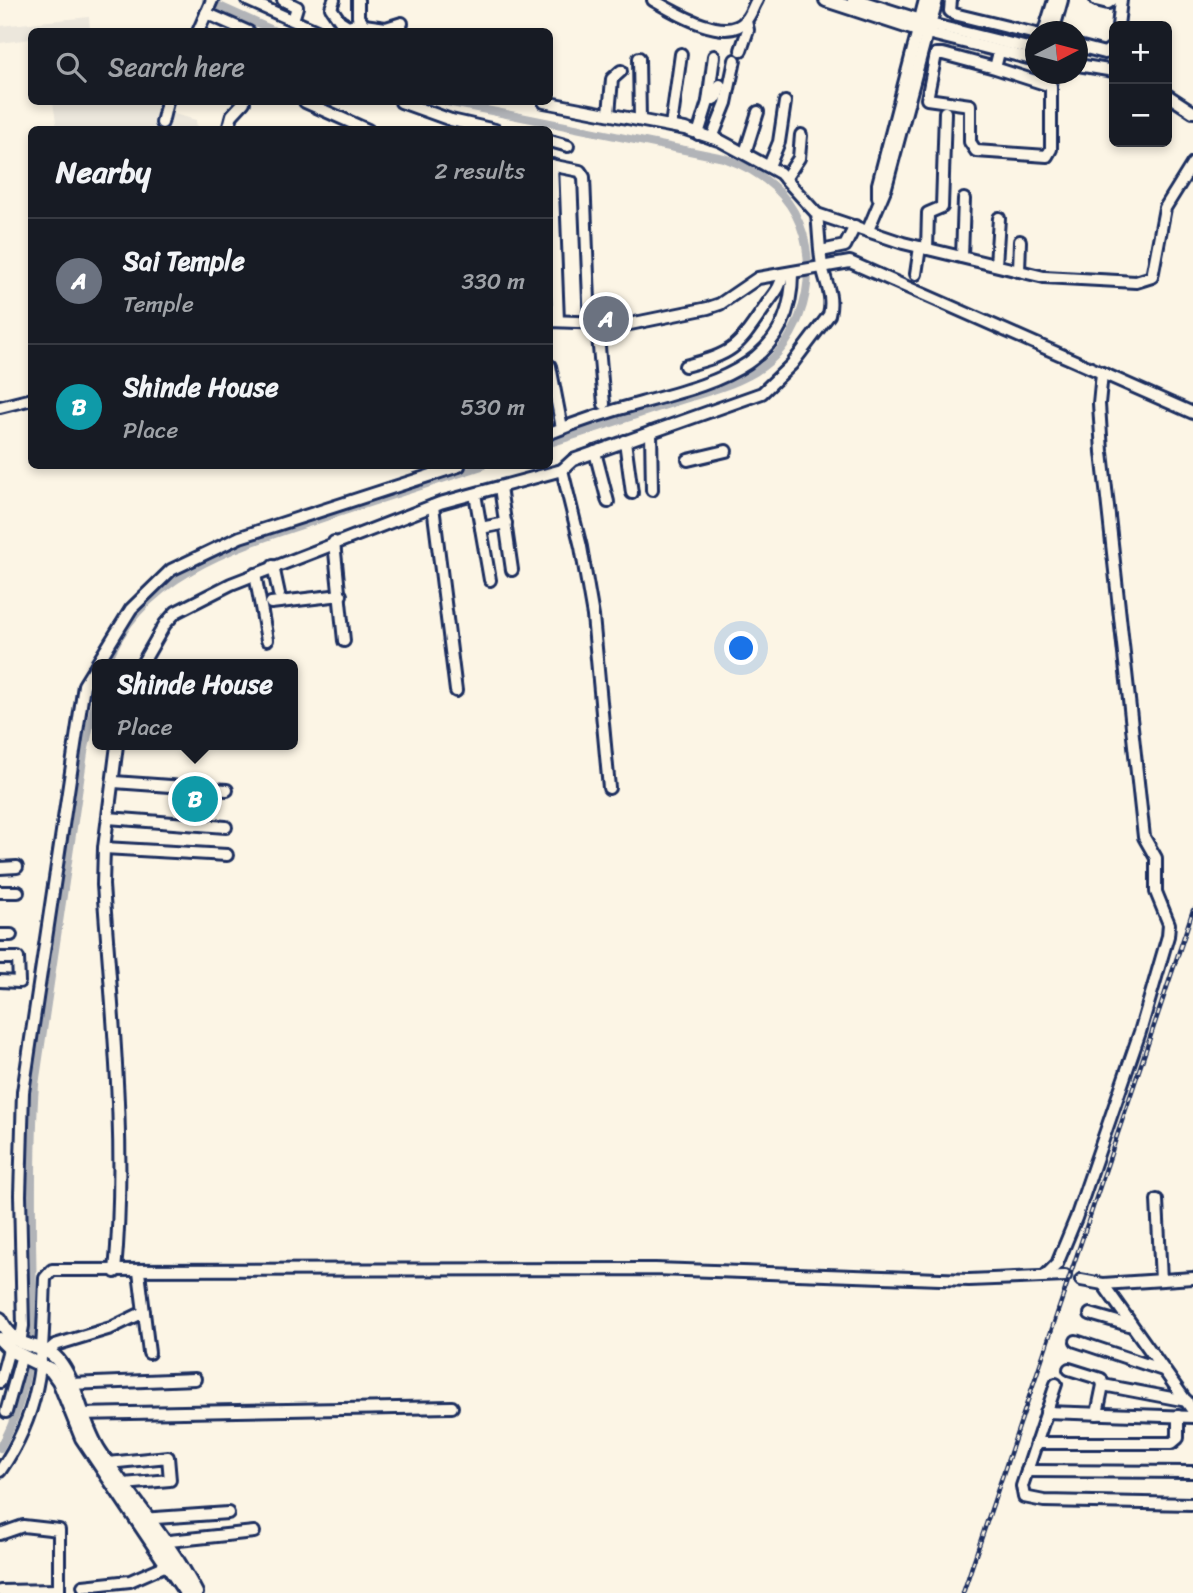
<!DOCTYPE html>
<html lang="en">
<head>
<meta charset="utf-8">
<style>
  :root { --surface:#171b24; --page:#20242c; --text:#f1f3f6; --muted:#9ea1a6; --line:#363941; --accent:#c8321e }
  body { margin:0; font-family:Sriracha,sans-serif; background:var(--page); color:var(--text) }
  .controls { position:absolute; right:21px; top:21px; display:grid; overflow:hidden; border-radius:10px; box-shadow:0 4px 10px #0003 }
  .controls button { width:63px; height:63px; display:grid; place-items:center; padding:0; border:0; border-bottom:2px solid var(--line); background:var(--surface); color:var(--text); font:35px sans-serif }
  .compass { position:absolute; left:1025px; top:21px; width:63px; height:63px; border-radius:50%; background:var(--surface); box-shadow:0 4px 10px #0003; rotate:84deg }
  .you { position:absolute; left:742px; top:649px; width:24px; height:24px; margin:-18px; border:5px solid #fff; border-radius:50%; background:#1a73e8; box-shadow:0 0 0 10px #1a73e833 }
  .badge { display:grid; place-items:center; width:46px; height:46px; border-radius:50%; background:var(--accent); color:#fff; font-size:23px; font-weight:700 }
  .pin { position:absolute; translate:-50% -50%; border:4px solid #fff; box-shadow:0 2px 7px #0006 }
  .popup { position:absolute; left:92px; top:659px; width:206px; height:91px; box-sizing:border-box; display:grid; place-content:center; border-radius:10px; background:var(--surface); filter:drop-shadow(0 2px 5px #0005); font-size:23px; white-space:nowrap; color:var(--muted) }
  .popup b { font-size:26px; color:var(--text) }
  .popup::after { content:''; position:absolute; left:50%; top:100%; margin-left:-14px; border:14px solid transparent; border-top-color:var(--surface) }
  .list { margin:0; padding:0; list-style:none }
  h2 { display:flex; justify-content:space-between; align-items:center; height:91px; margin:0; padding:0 28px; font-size:30px }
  h2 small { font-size:23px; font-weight:400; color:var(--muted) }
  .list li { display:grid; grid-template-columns:46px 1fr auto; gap:21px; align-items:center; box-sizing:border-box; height:126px; padding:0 28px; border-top:2px solid var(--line) }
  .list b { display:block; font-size:26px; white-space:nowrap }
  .list p { margin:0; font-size:23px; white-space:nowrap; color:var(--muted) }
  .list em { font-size:23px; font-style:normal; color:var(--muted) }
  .icon { flex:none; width:38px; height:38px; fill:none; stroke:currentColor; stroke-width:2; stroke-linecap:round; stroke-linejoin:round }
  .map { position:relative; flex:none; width:1193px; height:1593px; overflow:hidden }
  .search { position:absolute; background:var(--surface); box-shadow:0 4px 10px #0003; left:28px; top:28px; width:525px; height:77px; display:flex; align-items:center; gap:18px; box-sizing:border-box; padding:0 24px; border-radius:10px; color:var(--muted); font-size:26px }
  .panel { position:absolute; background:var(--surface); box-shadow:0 4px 10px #0003; left:28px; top:126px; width:525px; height:343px; border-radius:10px }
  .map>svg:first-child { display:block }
  .built { fill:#ece7dc }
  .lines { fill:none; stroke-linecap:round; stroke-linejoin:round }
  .canal { stroke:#b2b4b8; stroke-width:8 }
  .minor-casing { stroke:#1b2f5e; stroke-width:16 }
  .major-casing { stroke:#1b2f5e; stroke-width:18 }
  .minor { stroke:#fcf5e5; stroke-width:10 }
  .major { stroke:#fcf5e5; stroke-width:12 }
  .rail-casing { stroke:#1b2f5e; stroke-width:4.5 }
  .rail { stroke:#fcf5e5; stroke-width:2; stroke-dasharray:5; stroke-linecap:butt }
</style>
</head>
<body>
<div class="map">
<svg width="1193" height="1593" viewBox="0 0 1193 1593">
  <rect width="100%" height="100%" fill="#fcf5e5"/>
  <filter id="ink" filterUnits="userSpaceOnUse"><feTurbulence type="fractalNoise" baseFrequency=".0143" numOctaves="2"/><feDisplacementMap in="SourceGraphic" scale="14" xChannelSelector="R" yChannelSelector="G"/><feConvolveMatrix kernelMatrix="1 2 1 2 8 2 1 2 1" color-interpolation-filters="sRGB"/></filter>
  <g filter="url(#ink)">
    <g class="built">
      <polygon points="89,17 90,31 32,32 31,39 0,43 0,26"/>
      <polygon points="53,102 162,102 160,110 196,120 197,129 57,129"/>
    </g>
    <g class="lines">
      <g class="canal">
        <polyline points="206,0 277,32"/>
        <path d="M447 102 724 158C766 173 798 200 806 246 814 292 797 346 755 372 728 388 695 395 666 405 627 418 588 431 550 443"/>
        <path d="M107 664C140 570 251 542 335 514 384 498 433 482 482 466"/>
        <path d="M0 1448C37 1385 33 1311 32 1240 32 1188 31 1137 35 1085L84 753 97 692"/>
      </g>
      <g class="minor-casing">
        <g id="minor">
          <polyline points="247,0 319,32"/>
          <polyline points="283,0 297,7 293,20"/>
          <polyline points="334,0 331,8 340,21 348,26 362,22"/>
          <polyline points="358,0 358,17 364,25 386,28 402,23"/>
          <path d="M653 0C672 11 727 45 746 20 751 15 753 6 757 0"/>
          <polyline points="951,0 950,11 954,14 1036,34"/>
          <polyline points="1096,0 1108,3 1112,0"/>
          <polyline points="206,13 249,32"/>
          <polyline points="930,24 1036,50"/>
          <polyline points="1118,26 1121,0"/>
          <polyline points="198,32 212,0"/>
          <polyline points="1044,32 1054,0"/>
          <polyline points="1053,32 1062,0"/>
          <polyline points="1078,46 1105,53 1114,46"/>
          <polyline points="741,50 748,30 746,21"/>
          <polyline points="639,58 640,120"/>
          <polyline points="1078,65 1114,71"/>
          <polyline points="995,68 1051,86 1051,149 1047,156 976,151 970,142 970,105 927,99 936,54 943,54 995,68 999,52"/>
          <polyline points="1167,95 1193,112"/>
          <polyline points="305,102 368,130"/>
          <polyline points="401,102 451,120 495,130"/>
          <polyline points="544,102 685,129 721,141 780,173 817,214 903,243 1044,277 1136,282 1152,277 1165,208 1193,163"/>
          <polyline points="708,102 717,97 720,85"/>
          <polyline points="609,114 612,79 621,71"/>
          <polyline points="162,123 167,102"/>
          <polyline points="671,126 681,54"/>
          <polyline points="228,130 232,115 244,102"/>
          <polyline points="698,134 708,102 714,56"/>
          <polyline points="712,138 726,103 735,60"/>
          <polyline points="550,141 568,146"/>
          <polyline points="745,153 758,112"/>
          <polyline points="550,165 580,171 584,177 590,325"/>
          <polyline points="552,165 558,321"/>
          <polyline points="769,166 779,142 785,102"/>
          <polyline points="785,179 799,158 801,135"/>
          <polyline points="878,197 878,184 918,30"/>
          <polyline points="868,230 886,187 927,33 1036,60"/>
          <polyline points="927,249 928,213 942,207 945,112"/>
          <polyline points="821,251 845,246 855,226"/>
          <polyline points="962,257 964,199"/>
          <polyline points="996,265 999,218"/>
          <polyline points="1019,271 1020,241"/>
          <polyline points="916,274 920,247"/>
          <polyline points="550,321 630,324 708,308 720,304 758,278 850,262 1193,413"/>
          <polyline points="597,324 604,404"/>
          <polyline points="550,366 562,428"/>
          <path d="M685 366C735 353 737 348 765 307 772 296 781 288 783 274"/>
          <polyline points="0,407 32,399"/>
          <polyline points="651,432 652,490"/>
          <path d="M550 433C580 421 610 411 641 403 714 383 792 366 792 274"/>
          <polyline points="625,441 632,493"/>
          <polyline points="595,452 608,502"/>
          <polyline points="688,460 726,451"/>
          <polyline points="500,487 512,570"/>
          <polyline points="475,494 490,580"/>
          <polyline points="433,506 456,691"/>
          <polyline points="481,528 506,523"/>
          <polyline points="334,542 344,641"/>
          <polyline points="273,566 279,594"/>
          <polyline points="255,574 267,640"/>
          <polyline points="271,603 341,595"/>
          <polyline points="142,664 165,624 176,612 231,584 440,503 562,470"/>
          <polyline points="114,782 227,790"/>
          <path d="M609 788 593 616 581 547 562 470 573 460 762 393 792 364 829 315C834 295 825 283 822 265 819 248 819 231 817 214"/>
          <polyline points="108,818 226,827"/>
          <polyline points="104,848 227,855"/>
          <polyline points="0,868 17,867"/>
          <polyline points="0,892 18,892"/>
          <polyline points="0,935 11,935"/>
          <polyline points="0,958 18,958 19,982 0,981"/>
          <polyline points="1157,1200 1161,1280"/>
          <path d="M115 1272C127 1143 112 1014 103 885L104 848 117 745"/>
          <polyline points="139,1272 149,1353"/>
          <polyline points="1046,1275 1057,1264 1076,1218 1140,1032 1168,936 1169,924 1156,892 1156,858 1144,837 1102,452 1099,404 1102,373"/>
          <polyline points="1081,1280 1103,1284 1193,1278"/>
          <polyline points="1103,1284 1193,1411"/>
          <polyline points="1090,1314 1132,1326"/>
          <polyline points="1076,1341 1163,1370"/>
          <polyline points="20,1343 23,1326 20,1195 23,1092 84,685 131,609 171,570 240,537 459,466"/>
          <polyline points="47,1352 55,1345 111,1328 144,1312"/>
          <polyline points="1069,1369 1101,1379 1103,1385 1187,1401"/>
          <polyline points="0,1382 9,1349"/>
          <polyline points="70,1384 195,1379"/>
          <polyline points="1056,1384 1022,1486 1024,1497 1044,1501 1193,1504"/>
          <polyline points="6,1412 22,1355"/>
          <polyline points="1046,1412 1193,1417"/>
          <polyline points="77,1414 452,1407"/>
          <polyline points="1097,1414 1103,1385"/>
          <polyline points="1036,1443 1172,1443 1178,1438 1178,1416"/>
          <polyline points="108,1463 168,1457 170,1480 123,1484"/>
          <path d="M0 1471C45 1406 42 1353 45 1278L52 1270 655 1269 969 1280 1065 1276"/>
          <polyline points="1027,1471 1193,1472"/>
          <polyline points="141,1519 228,1513"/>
          <polyline points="0,1534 23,1526 59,1530 59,1593"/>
          <polyline points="160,1542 254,1532"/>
          <polyline points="83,1586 130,1581 169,1564"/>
          <polyline points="0,1591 59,1590"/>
        </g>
      </g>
      <g class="major-casing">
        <g id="major">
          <polyline points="826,0 927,33 936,0"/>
          <polyline points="854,0 930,24"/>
          <polyline points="919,27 926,0"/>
          <path d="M0 1319C19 1358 43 1337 61 1364 79 1390 82 1425 100 1452 131 1499 170 1542 196 1593"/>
          <polyline points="0,1339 12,1351 51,1370 59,1381 82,1438 186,1593"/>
        </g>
      </g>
      <use href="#minor" class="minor"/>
      <use href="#major" class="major"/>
      <g class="rail-casing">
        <polyline id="rail" points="963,1593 1193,910"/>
      </g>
      <use href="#rail" class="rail"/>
    </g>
  </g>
</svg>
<div class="controls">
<button>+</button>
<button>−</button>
</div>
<svg class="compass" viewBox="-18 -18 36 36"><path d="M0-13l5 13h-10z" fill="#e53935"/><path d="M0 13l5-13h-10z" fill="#9ea1a6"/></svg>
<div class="you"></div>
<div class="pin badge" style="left:606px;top:319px;background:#6b7280">A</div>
<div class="pin badge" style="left:195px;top:799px;background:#0f9aa8">B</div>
<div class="popup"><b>Shinde House</b>Place</div>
<div class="search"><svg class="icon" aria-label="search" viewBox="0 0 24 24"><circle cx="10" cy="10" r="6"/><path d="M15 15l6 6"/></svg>Search here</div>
<section class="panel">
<h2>Nearby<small>2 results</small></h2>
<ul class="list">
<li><span class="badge" style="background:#6b7280">A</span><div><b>Sai Temple</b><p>Temple</p></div><em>330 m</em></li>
<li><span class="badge" style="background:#0f9aa8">B</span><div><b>Shinde House</b><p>Place</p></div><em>530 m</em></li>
</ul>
</section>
</div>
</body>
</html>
